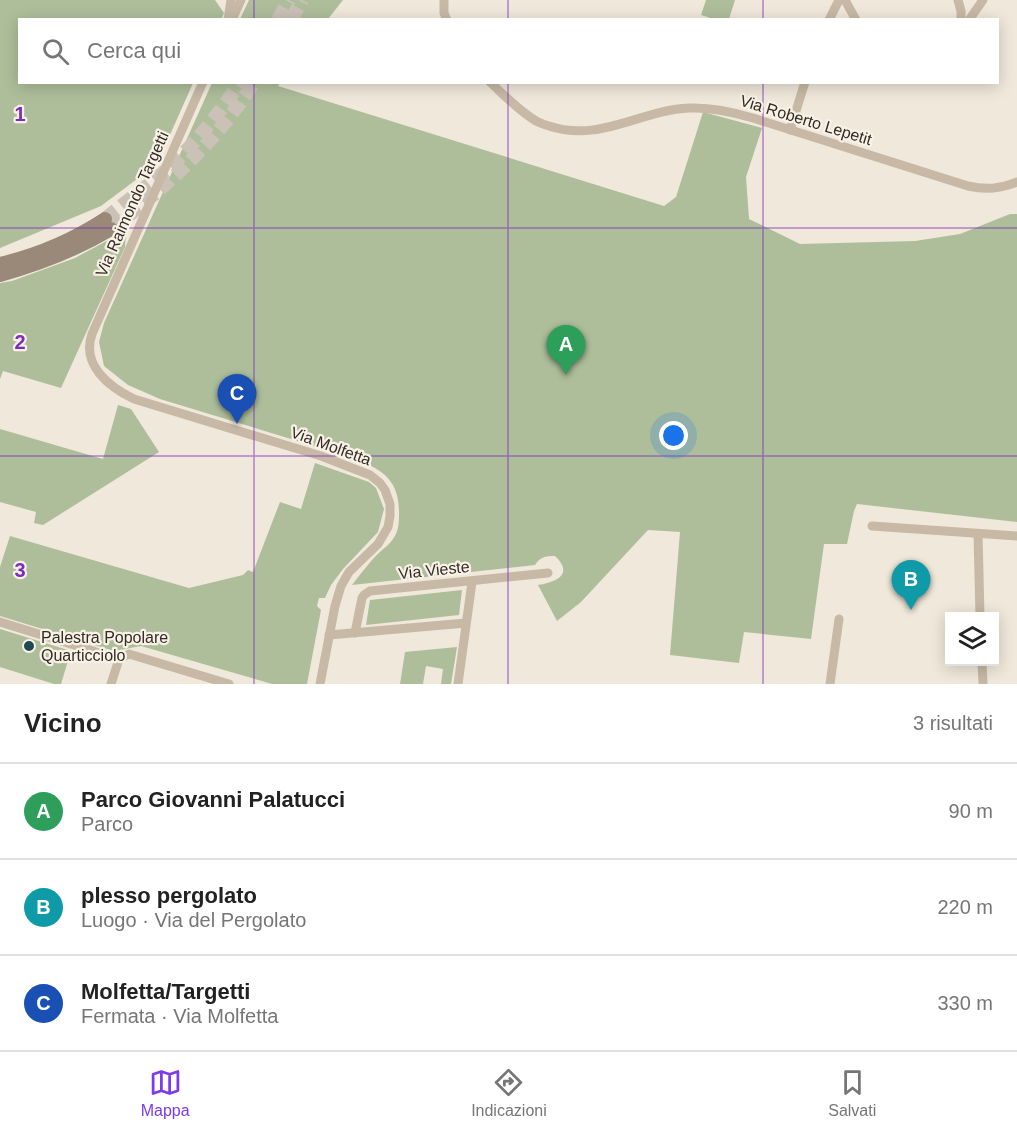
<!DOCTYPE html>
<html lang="it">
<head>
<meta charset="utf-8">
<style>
  :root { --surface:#fff; --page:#f6f6f6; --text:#222; --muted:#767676; --line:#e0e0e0; --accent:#7c3aed }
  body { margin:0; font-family:Helvetica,sans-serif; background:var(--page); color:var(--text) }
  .controls { position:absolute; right:18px; bottom:18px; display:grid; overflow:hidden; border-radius:0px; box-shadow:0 3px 15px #0003 }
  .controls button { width:54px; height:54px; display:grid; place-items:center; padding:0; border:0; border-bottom:2px solid var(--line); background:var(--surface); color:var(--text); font:30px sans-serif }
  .you { position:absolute; left:674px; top:436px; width:21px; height:21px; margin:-15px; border:4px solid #fff; border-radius:50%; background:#1a73e8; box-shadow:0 0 0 9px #1a73e833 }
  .badge { display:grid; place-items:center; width:39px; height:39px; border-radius:50%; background:var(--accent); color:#fff; font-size:20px; font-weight:700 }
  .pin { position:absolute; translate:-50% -50px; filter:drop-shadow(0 2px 3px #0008) }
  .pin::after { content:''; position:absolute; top:32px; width:21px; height:18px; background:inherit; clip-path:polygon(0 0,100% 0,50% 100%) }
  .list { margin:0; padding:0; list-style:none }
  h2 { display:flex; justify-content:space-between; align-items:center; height:78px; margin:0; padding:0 24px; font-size:26px }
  h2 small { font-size:20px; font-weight:400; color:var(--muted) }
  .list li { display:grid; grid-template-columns:39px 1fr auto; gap:18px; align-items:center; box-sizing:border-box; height:96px; padding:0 24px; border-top:2px solid var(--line) }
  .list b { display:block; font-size:22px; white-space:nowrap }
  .list p { margin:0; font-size:20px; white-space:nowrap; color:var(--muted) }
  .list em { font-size:20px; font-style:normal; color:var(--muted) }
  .icon { flex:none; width:33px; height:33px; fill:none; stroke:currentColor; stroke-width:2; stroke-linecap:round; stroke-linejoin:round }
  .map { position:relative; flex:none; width:1017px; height:684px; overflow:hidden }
  .search { position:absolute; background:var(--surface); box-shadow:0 3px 15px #0003; left:18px; right:18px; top:18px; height:66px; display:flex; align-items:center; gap:15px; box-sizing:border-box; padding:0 21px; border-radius:0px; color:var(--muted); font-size:22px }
  .sheet { height:366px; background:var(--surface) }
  nav { display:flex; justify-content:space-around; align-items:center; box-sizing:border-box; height:84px; border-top:2px solid var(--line); background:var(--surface); font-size:16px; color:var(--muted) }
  nav a { display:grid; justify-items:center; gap:3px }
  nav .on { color:var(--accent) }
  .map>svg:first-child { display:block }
  .green { fill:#aebe9b }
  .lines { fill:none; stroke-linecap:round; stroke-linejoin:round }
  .secondary-tunnel { stroke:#cac2b6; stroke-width:14; stroke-dasharray:14 7; stroke-linecap:butt }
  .street { stroke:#c7b9a6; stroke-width:9 }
  .secondary { stroke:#9a8878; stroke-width:14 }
  .grid { fill:none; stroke:#7b2cbf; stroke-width:1.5; stroke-opacity:0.55 }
  .poi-dot { fill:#1f4a53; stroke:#f8f1e6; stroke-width:2 }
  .labels { text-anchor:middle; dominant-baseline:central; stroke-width:4.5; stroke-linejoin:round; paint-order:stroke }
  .street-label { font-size:16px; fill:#342c27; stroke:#f8f1e6 }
  .poi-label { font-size:16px; fill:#342c27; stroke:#f8f1e6; text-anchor:start }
  .grid-label { font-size:20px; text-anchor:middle; font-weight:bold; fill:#7b2cbf; stroke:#f8f1e6; stroke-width:4.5; stroke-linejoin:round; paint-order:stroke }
</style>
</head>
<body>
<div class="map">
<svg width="1017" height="684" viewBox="0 0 1017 684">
  <rect width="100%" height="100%" fill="#f0e8da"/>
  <g class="green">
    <polygon points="0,0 215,0 224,13 221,20 20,20 20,82 193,83 157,164 101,206 0,248"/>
    <polygon points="249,0 343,0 328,19 240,19"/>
    <polygon points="706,0 735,0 729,19 714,19 701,15"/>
    <path d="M212 83H280L278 86 664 206 676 197 703 112 762 128 746 177 749 219 800 244 915 241 960 234 1010 214H1017V522L857 504 854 511 847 544H824L811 639 744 632 739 663 670 655 680 532 648 530 581 602 557 621 538 585C557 582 574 574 555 556 545 556 540 557 535 565L352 585C361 574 369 562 380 552 384 548 390 544 393 539 399 531 399 522 399 512 399 477 379 468 350 457L160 399 128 385 104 366 99 342 104 323Z"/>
    <polygon points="134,214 126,232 125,247 61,388 3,371 0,379 0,283 12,281 75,258 114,237"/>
    <polygon points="118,405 131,409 159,452 43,525 34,523 36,512 0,502 0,429 103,459"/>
    <polygon points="315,463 369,482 376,488 384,509 378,532 343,569 331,585 325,598 319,598 317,606 321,610 307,684 272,684 141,646 114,651 0,616 0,567 10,536 189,588 243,575 248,570 253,572 280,502 301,509"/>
    <polygon points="462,590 459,615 366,625 370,600"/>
    <polygon points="0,629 71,651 61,684 54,684 0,667"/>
    <polygon points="457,647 451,684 441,684 443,669 426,666 423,684 400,684 405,652"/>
  </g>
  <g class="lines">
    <g class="secondary-tunnel">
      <polyline points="278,20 289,0"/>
      <polyline points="291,20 302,0"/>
      <path d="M105 219C127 201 150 185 171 166 197 141 220 113 240 82"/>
      <path d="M111 229C167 186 216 142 254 82"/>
    </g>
    <g class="street">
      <polyline points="444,0 444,13 447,20"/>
      <polyline points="845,0 856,20"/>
      <polyline points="958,0 961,11 961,20"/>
      <polyline points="228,20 231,0"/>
      <polyline points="232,20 241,0"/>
      <polyline points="829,20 839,0"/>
      <polyline points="969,20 983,0"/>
      <path d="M203 82 92 334C81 365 109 387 134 399L321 456 370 475 380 483 385 490 390 504V516L388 527 378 544 349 572 341 586 335 606 320 684"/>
      <path d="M490 82C505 96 519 111 536 121 540 123 545 125 549 126 600 143 640 110 689 108 711 107 733 112 753 118L968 186C986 190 1000 189 1017 182"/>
      <polyline points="790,130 805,82"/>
      <polyline points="872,526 1017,536"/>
      <polyline points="978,534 980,616"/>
      <polyline points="0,622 119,659 129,654 229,684"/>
      <polyline points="355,633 362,598 364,595 370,591 548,573"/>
      <polyline points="329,635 466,623"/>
      <polyline points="982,662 983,684"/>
      <polyline points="111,684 119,659"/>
      <polyline points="458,684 472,582"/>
      <polyline points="830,684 839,619"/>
    </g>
    <g class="secondary">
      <path d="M0 264C37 255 73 240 105 219"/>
      <path d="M0 275C39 264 76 250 111 229"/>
    </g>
  </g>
  <path class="grid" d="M254 0V20M508 0V20M763 0V20M254 82V684M508 82V684M763 82V684M0 228H1017M0 456H1017"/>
  <circle class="poi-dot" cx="29" cy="646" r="6"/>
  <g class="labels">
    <g class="street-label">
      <text transform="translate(806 120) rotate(17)">Via Roberto Lepetit</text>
      <text transform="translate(132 204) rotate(-66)">Via Raimondo Targetti</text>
      <text transform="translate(331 446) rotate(20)">Via Molfetta</text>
      <text transform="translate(434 570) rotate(-6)">Via Vieste</text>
    </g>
    <g class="poi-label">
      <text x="41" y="637">Palestra Popolare<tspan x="41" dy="18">Quarticciolo</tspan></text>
    </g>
  </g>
  <g class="grid-label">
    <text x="20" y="121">1</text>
    <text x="20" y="349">2</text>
    <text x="20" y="577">3</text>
  </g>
</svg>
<div class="controls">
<button><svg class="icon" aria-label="layers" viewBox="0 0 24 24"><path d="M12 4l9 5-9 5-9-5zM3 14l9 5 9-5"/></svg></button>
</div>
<div class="you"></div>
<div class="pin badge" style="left:566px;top:375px;background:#2e9e5b">A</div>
<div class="pin badge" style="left:911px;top:610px;background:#0f9aa8">B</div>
<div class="pin badge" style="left:237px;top:424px;background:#1a4fb4">C</div>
<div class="search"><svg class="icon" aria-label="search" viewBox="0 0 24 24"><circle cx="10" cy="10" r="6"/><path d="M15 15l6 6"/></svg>Cerca qui</div>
</div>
<section class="sheet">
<h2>Vicino<small>3 risultati</small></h2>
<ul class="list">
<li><span class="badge" style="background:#2e9e5b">A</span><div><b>Parco Giovanni Palatucci</b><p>Parco</p></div><em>90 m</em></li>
<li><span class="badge" style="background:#0f9aa8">B</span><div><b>plesso pergolato</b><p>Luogo · Via del Pergolato</p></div><em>220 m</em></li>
<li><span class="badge" style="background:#1a4fb4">C</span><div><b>Molfetta/Targetti</b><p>Fermata · Via Molfetta</p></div><em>330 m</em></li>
</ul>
</section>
<nav>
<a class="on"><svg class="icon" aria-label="map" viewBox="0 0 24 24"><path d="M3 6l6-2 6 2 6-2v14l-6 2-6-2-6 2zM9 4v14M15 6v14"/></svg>Mappa</a>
<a><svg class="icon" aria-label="directions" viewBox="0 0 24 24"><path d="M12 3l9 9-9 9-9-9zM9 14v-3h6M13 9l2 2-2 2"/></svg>Indicazioni</a>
<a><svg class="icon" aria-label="saved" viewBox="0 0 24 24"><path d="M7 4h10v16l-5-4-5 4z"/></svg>Salvati</a>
</nav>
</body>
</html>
